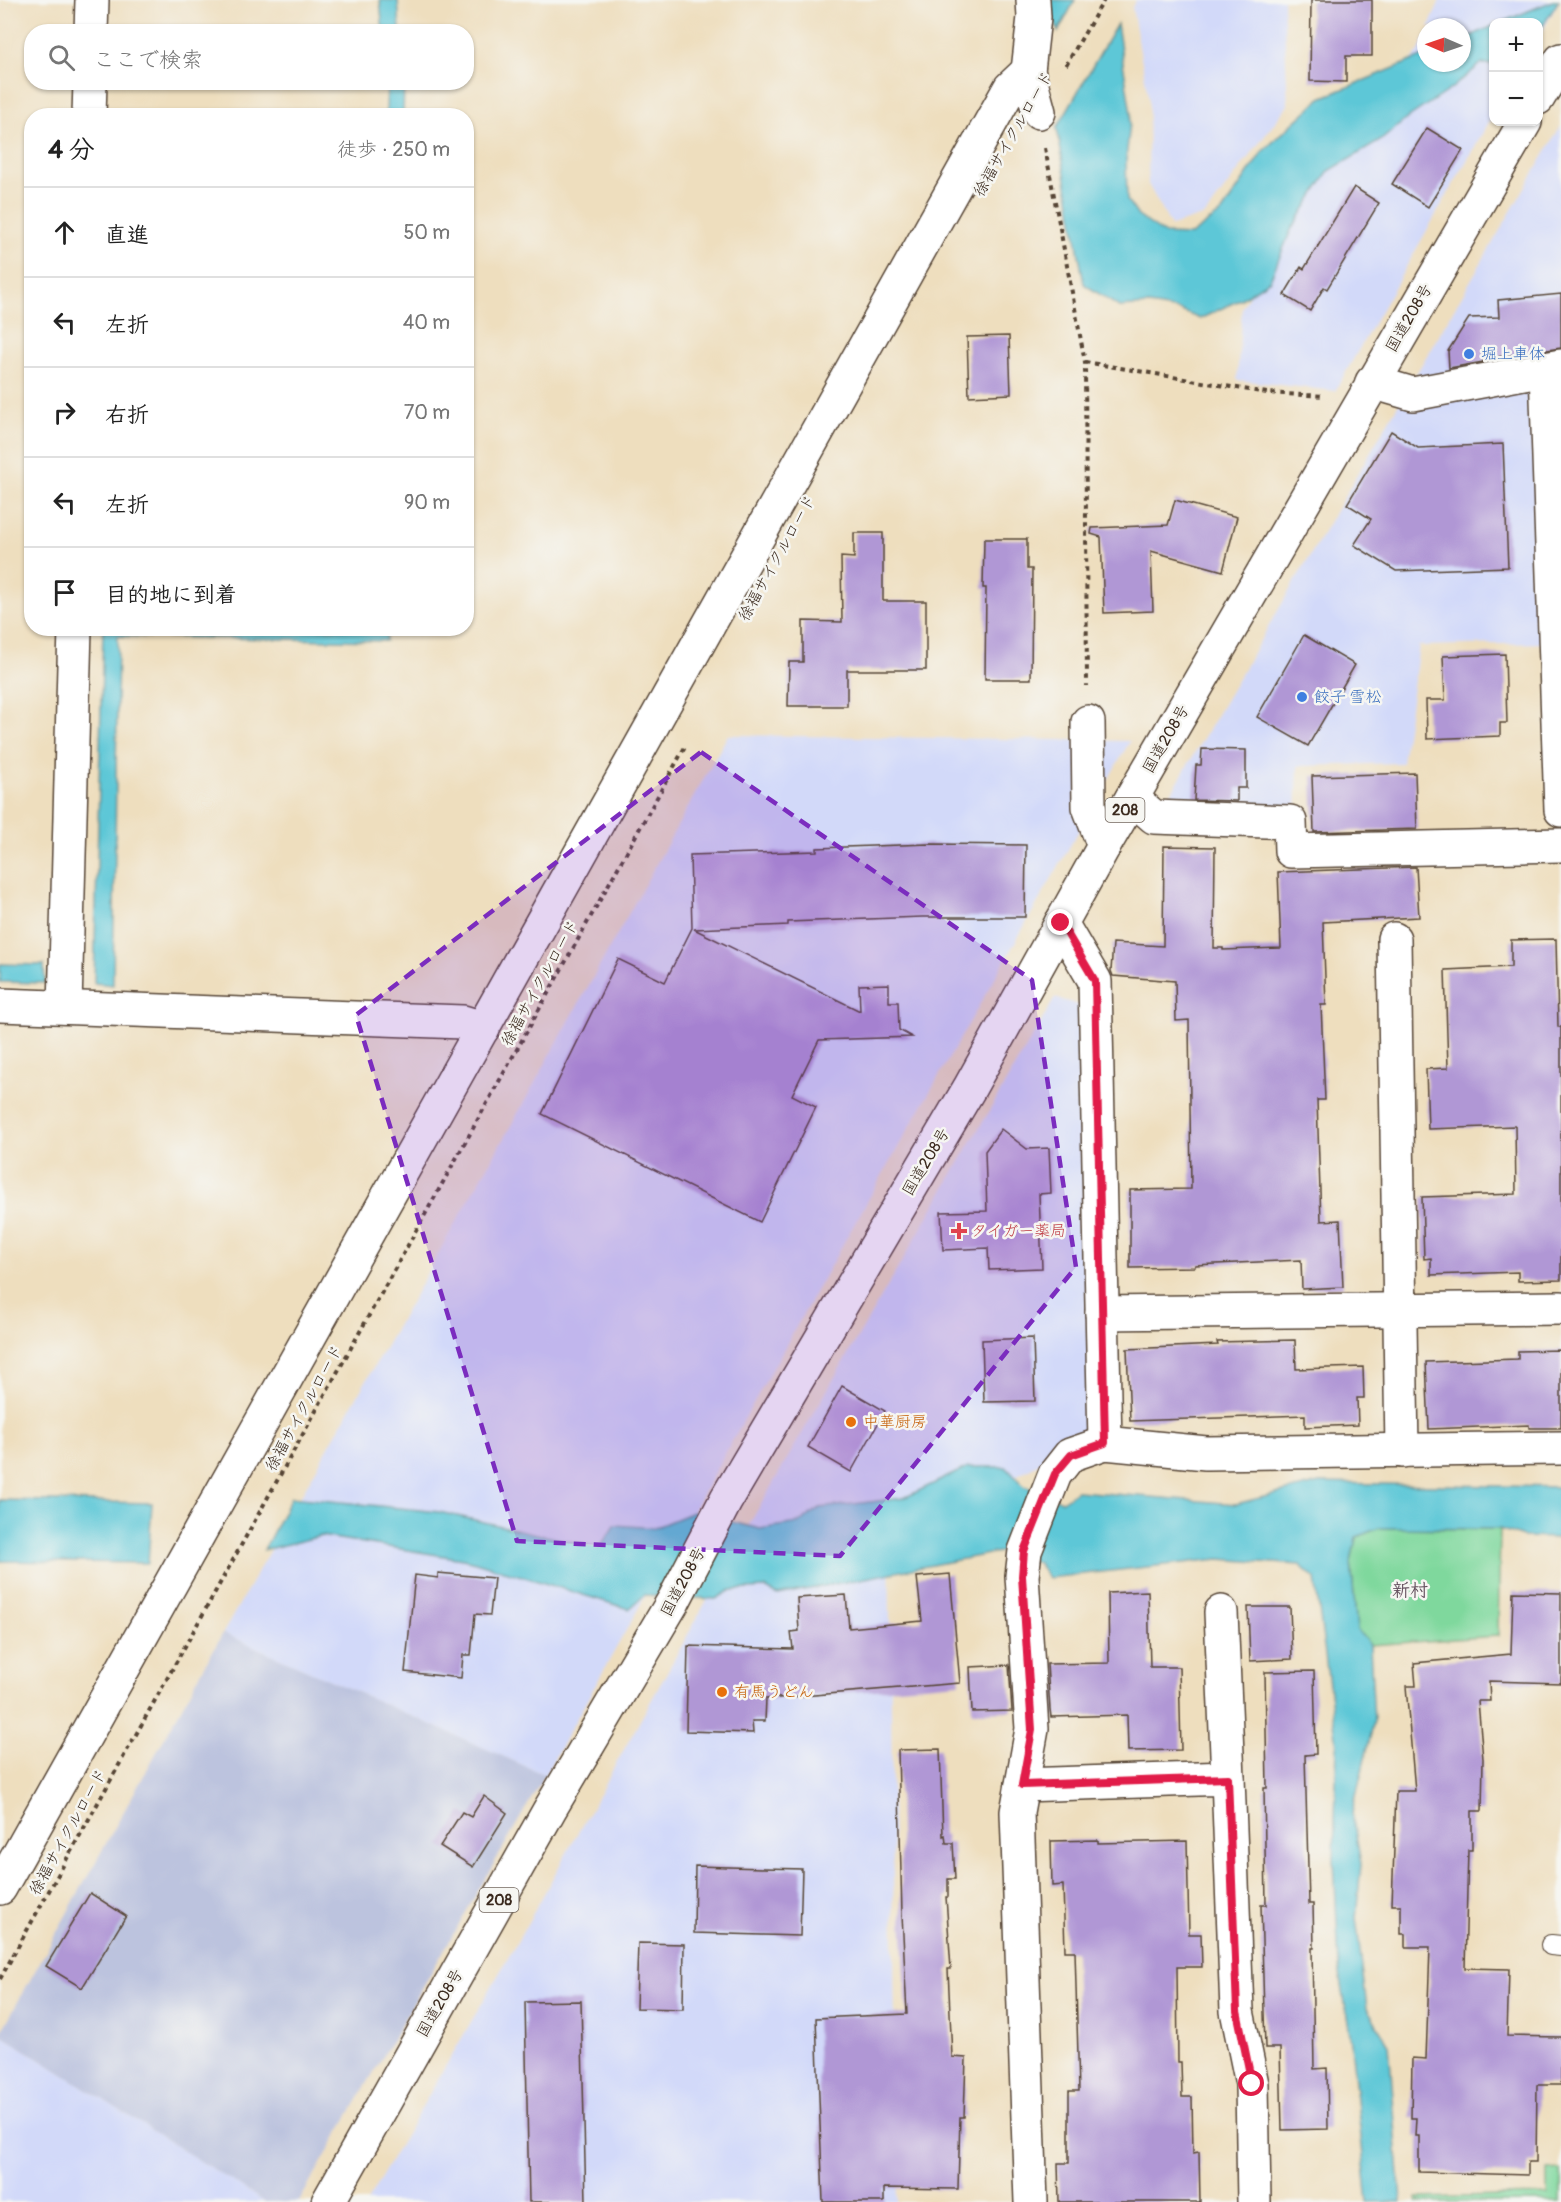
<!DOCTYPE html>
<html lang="ja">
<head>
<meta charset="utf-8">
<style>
  :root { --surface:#fff; --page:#f6f6f6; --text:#222; --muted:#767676; --line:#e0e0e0 }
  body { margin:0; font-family:Pangolin,"Klee One",sans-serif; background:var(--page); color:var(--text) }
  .controls { position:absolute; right:18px; top:18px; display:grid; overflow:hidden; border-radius:12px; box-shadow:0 2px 4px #0004 }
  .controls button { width:54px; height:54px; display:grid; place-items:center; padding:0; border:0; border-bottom:2px solid var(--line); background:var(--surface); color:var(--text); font:30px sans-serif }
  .compass { position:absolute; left:1417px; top:18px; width:54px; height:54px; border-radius:50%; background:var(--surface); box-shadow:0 2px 4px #0004; rotate:272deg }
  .stop { position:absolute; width:18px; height:18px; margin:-14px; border:4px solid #e11d48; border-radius:50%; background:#fff }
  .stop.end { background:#e11d48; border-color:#fff; box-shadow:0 2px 6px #0008 }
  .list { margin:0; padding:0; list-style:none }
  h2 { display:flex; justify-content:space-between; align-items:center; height:78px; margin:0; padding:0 24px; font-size:26px }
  h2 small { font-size:20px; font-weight:400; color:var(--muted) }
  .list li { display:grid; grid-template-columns:39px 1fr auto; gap:18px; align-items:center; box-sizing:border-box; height:90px; padding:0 24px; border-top:2px solid var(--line) }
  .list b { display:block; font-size:22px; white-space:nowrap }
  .list em { font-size:20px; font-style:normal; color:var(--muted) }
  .icon { flex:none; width:33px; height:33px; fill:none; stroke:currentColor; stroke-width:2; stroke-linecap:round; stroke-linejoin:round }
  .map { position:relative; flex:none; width:1561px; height:2202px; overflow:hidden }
  .search { position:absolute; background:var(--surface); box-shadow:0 2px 4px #0004; left:24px; top:24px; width:450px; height:66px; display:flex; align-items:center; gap:15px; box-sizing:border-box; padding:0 21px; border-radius:24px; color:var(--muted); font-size:22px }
  .panel { position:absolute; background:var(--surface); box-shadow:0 2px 4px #0004; left:24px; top:108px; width:450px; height:528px; border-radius:24px }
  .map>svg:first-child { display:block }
  .built { fill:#d2d9f9 }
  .industrial { fill:#bcc3de }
  .green { fill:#7fd89d; stroke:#5d815e; stroke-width:1.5 }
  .water { fill:#5dc7d7; stroke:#4c787a; stroke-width:1.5 }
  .building { fill:#b097d5 }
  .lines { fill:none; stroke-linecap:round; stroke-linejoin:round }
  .service-casing { stroke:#564536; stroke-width:22 }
  .minor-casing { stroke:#564536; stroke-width:36 }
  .trunk-casing { stroke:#564536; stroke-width:36 }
  .path { stroke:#564536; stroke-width:4; stroke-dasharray:4.5 4.5; stroke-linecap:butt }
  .service { stroke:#fff; stroke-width:20 }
  .minor { stroke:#fff; stroke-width:33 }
  .trunk { stroke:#fff; stroke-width:33 }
  .route { stroke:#e11d48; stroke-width:8 }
  .marked { fill:#7b2cbf; fill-opacity:0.2; stroke:#7b2cbf; stroke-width:4.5; stroke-dasharray:12 8; stroke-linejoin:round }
  .shop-dot { fill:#3f7fe0; stroke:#f6f6f2; stroke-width:2 }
  .health-dot { fill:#e0444e; stroke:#f6f6f2; stroke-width:2 }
  .food-dot { fill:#e8710a; stroke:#f6f6f2; stroke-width:2 }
  .labels { text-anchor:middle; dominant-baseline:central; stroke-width:5; stroke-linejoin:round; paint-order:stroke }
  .shield { fill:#f6f6f2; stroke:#73675e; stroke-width:1.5 }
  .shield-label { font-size:15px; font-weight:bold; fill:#3b2a1e }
  .street-label { font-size:16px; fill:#3b2a1e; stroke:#f6f6f2 }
  .shop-label { font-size:16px; fill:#366cbe; stroke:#f6f6f2; text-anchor:start }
  .health-label { font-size:16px; fill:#be3a42; stroke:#f6f6f2; text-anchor:start }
  .food-label { font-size:16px; fill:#c56008; stroke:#f6f6f2; text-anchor:start }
  .neighbourhood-label { font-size:18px; font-weight:bold; fill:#64505e; stroke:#f6f6f2 }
</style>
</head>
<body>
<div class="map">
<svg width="1561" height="2202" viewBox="0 0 1561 2202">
  <rect width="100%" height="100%" fill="#f6f6f2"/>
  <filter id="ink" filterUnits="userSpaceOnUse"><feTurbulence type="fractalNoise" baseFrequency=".0167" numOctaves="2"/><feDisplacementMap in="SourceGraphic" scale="12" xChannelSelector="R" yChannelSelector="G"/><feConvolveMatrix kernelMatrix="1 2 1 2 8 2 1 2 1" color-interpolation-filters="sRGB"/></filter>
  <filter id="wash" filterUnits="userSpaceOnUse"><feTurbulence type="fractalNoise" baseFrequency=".008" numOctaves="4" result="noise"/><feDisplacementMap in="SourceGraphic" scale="24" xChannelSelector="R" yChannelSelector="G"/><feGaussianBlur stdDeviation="1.35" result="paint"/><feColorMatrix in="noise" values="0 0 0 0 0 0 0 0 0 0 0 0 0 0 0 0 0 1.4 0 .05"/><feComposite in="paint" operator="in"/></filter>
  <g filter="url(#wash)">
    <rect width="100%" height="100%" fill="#eedebe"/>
    <g class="built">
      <polygon points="1136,0 1283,0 1288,105 1205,215 1171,226 1148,184 1149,101 1132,7"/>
      <polygon points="1440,0 1560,0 1539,37 1538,22 1494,22 1493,115 1335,391 1237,380 1242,308 1328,148 1418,53 1426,34 1426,63 1462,63 1462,27 1429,27"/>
      <polygon points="1561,126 1561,352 1544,643 1419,646 1402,763 1298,766 1296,814 1162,809"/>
      <polygon points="728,735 1130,741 824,1277 545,1775 223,1633 513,1122"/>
      <polygon points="1055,998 1086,1007 1094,1434 889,1544 897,2202 367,2202 515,1946 742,1537"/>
      <polygon points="0,2034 265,2202 0,2202"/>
    </g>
    <polygon class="industrial" points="223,1633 545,1775 299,2202 265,2202 0,2034"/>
    <g class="green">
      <polygon points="1379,1528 1500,1529 1498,1636 1370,1645 1357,1630 1351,1562 1356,1537"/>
      <polygon points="1561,2170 1561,2202 1417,2202 1417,2198 1548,2195 1548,2171"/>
    </g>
    <g class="water">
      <polygon points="380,0 398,0 400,31 383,31"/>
      <polygon points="1048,0 1075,0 1058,32"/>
      <polygon points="1555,0 1559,0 1539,32 1538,22 1502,22"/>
      <polygon points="1117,24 1131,114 1126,159 1127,200 1138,216 1165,234 1191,235 1222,212 1263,151 1321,98 1426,55 1426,63 1462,63 1462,40 1493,26 1493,64 1481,64 1452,88 1410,116 1380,141 1329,171 1291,230 1270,280 1241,299 1200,319 1179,310 1149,305 1119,307 1084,284 1057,128"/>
      <polygon points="387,83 404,83 403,115 386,115"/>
      <polygon points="103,629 387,629 386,641 118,636 113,985 94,983"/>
      <polygon points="0,964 44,965 45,983 0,982"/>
      <polygon points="968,1467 1006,1467 1024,1486 1062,1501 1077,1491 1236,1504 1320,1483 1561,1487 1561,1538 1523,1537 1500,1529 1379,1528 1356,1537 1351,1562 1357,1630 1370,1645 1374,1721 1352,1813 1361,1864 1356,1918 1367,2008 1389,2045 1401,2202 1368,2202 1350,2035 1339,1967 1334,1859 1337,1745 1315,1579 1300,1565 1219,1559 1048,1578 1038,1563 1004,1551 778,1595 765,1588 731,1590 716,1599 645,1595 629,1609 469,1560 321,1536 264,1550 291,1497 439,1512 599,1548 615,1525 654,1528 693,1512 760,1529 798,1523 820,1508 904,1498"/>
      <polygon points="0,1500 152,1503 148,1563 0,1561"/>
    </g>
    <g id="blocks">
      <g class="building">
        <polygon points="1311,0 1372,0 1372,56 1346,56 1346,82 1310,81"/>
        <polygon points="1427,128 1463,150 1428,207 1392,184"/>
        <polygon points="1354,187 1379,203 1327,289 1324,287 1310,311 1284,295 1301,267 1304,269"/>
        <polygon points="1561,294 1561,348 1483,359 1483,362 1449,368 1448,351 1469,318 1499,317 1498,300"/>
        <polygon points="1009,336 1011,394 969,396 967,337"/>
        <polygon points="1391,431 1418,448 1503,444 1508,567 1396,571 1354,545 1371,519 1347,504"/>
        <polygon points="1175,500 1237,517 1223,571 1151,551 1153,611 1104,613 1101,537 1091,534 1092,528 1168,525"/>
        <polygon points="854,533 883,533 883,601 926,601 926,670 847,670 847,706 788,706 789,662 803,662 803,621 842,622 841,557 854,558"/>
        <polygon points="984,539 1027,539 1027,569 1032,569 1031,679 985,679 986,588 983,588"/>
        <polygon points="1304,635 1355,665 1308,746 1257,717"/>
        <polygon points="1505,654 1507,723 1500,723 1500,736 1427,739 1426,700 1445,700 1443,656"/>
        <polygon points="1202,749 1246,750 1246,788 1237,788 1237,801 1194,800 1196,765 1201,765"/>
        <polygon points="1415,773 1417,829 1314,832 1312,776"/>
        <polygon points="929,844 1026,845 1025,917 922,917 788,922 788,925 694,929 860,1011 859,985 889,984 889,1002 898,1002 899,1030 912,1037 819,1040 792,1095 816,1107 760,1222 542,1114 618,959 665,982 692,928 690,855 817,851 817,848"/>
        <polygon points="1164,846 1215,847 1214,948 1223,948 1223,950 1281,948 1278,872 1416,867 1419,917 1323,922 1326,1005 1321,1005 1325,1100 1317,1100 1321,1221 1340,1220 1343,1287 1302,1289 1301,1260 1195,1265 1195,1267 1130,1268 1130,1190 1191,1189 1189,1020 1176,1021 1175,981 1113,976 1111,971 1113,943 1163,946"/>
        <polygon points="1556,939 1558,1027 1561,1027 1561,1280 1518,1281 1518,1272 1431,1275 1431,1258 1424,1259 1422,1197 1516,1194 1515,1126 1428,1129 1426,1069 1448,1068 1445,970 1511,967 1511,940"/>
        <polygon points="1001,1129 1027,1149 1049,1148 1051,1193 1039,1194 1042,1268 989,1270 988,1248 943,1250 941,1212 987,1211 985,1151"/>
        <polygon points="1033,1338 1035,1401 984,1402 982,1340"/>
        <polygon points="1295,1340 1296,1369 1363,1367 1364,1398 1357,1398 1358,1425 1305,1427 1305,1415 1130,1421 1127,1349 1218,1345 1217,1342"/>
        <polygon points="1561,1350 1561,1428 1529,1428 1529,1425 1429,1429 1426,1362 1518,1359 1518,1351"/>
        <polygon points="842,1386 885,1411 851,1472 808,1447"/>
        <polygon points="438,1573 494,1578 490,1615 475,1614 471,1655 463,1655 461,1678 405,1672 415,1575 438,1578"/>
        <polygon points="950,1574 960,1683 766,1699 765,1721 752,1721 753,1733 686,1731 688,1646 793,1649 791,1632 799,1631 797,1598 846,1595 849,1628 922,1621 917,1577"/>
        <polygon points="1148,1591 1150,1667 1179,1667 1181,1750 1128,1751 1127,1715 1051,1717 1050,1709 1047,1664 1109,1663 1108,1593"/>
        <polygon points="1513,1592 1561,1593 1561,1683 1489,1681 1490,1701 1478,1701 1483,1759 1482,1811 1472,1811 1472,1850 1468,1850 1465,1968 1509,1969 1507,2036 1561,2037 1561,2085 1537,2085 1536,2162 1528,2162 1528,2175 1419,2172 1419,2136 1415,2136 1416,2118 1411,2118 1412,2058 1426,2059 1430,1947 1405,1947 1405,1934 1401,1934 1401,1905 1392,1905 1396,1791 1415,1791 1406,1686 1416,1686 1414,1663 1511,1654"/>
        <polygon points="1248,1607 1290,1607 1292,1659 1250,1661"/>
        <polygon points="1009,1665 1012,1711 972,1712 970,1667"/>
        <polygon points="1314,1671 1316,1754 1305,1755 1309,1904 1313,1904 1314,1948 1312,1948 1314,2069 1327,2068 1328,2129 1282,2130 1280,2048 1265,2048 1261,1905 1266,1905 1264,1788 1267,1788 1265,1672"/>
        <polygon points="940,1749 943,1836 945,1835 946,1843 953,1843 955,1879 948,1879 948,1897 946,1897 951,1969 948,1969 952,2057 966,2058 964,2117 960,2117 958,2189 884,2188 884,2202 823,2202 816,2018 907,2014 902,1915 898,1750"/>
        <polygon points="484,1796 507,1813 473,1867 440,1846 462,1812 471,1817"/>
        <polygon points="1098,1840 1098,1843 1187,1841 1189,1934 1201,1934 1202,1967 1177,1967 1178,2062 1181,2062 1182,2097 1192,2097 1193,2153 1199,2152 1200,2202 1059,2202 1058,2163 1069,2163 1069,2091 1079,2091 1075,1951 1065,1951 1063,1885 1052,1886 1051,1841"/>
        <polygon points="695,1866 802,1869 800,1936 694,1933"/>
        <polygon points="90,1893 126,1916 82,1988 46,1966"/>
        <polygon points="638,1943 684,1944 683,2009 636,2008"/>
        <polygon points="581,2001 586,2202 529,2202 525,2002"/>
      </g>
    </g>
  </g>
  <g filter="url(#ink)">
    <use href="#blocks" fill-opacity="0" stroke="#564536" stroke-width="1.5"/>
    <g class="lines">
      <g class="service-casing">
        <polyline id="service" points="1551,1945 1561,1946"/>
      </g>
      <g class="minor-casing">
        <g id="minor">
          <polyline points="1033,0 1034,17 1028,71 1039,112"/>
          <polyline points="91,32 92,0"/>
          <polyline points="89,116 90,82"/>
          <polyline points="1546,369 1561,810"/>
          <polyline points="1372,382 1413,394 1561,366"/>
          <polyline points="1088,722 1089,807 1104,846"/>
          <polyline points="1132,798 1154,817 1290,822 1291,851 1561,845"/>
          <polyline points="1061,923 1095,981 1105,1443"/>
          <polyline points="1394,939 1402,1451"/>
          <polyline points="0,1005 463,1022 483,1028"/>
          <polyline points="65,1007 75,628"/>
          <polyline points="1102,1313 1561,1308"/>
          <polyline points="1221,1612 1228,1778"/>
          <polyline points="1022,1785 1228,1778 1237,2011 1252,2084 1254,2202"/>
          <polyline points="0,1888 1010,88 1028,71"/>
          <polyline points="1031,2202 1017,1812 1032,1729 1022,1576 1025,1551 1055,1474 1070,1455 1105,1443 1206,1453 1561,1448"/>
        </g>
      </g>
      <g class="trunk-casing">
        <g id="trunk">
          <polyline points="1538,98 1561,60"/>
          <polyline points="328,2202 550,1809 674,1600 726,1500 969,1089 1104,846 1525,122"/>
        </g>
      </g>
      <g class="path">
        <polyline points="1066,65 1104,0"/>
        <polyline points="1045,148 1085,362 1087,686"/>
        <polyline points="1085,362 1267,393 1324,396"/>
        <polyline points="0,1979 685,747"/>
      </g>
      <use href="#service" class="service"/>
      <use href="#minor" class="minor"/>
      <use href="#trunk" class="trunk"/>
    </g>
  </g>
  <g class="lines" filter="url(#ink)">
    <polyline class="route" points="1061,923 1095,981 1105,1443 1071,1455 1055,1474 1024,1551 1022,1576 1032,1730 1022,1785 1228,1778 1237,2011 1252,2084"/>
  </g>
  <path class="marked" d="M701 752 1032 980 1076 1267 840 1556 517 1541 356 1015Z"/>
  <g class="shop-dot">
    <circle cx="1469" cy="354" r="6"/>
    <circle cx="1302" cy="697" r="6"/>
  </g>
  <path class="health-dot" d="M956 1222h6v6h6v6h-6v6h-6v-6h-6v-6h6z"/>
  <g class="food-dot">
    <circle cx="851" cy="1422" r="6"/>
    <circle cx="722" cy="1692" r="6"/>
  </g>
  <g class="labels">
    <g class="shield">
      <rect x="1105.5" y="798" width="39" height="24" rx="4.5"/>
      <rect x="479.5" y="1888" width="39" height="24" rx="4.5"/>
    </g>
    <g class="shield-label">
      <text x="1125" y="810">208</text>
      <text x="499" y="1900">208</text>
    </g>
    <g class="street-label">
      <text transform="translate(1013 134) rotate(-60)">徐福サイクルロード</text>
      <text transform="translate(1409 318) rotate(-60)">国道208号</text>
      <text transform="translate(777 558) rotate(-61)">徐福サイクルロード</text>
      <text transform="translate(1166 739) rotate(-60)">国道208号</text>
      <text transform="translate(540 983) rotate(-61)">徐福サイクルロード</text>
      <text transform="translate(926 1162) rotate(-59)">国道208号</text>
      <text transform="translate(304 1408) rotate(-61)">徐福サイクルロード</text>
      <text transform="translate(683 1582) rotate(-62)">国道208号</text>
      <text transform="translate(68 1832) rotate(-61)">徐福サイクルロード</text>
      <text transform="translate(440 2003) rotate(-60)">国道208号</text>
    </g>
    <g class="shop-label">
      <text x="1481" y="354">堀上車体</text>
      <text x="1314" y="697">餃子 雪松</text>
    </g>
    <g class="health-label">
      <text x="971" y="1231">タイガー薬局</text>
    </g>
    <g class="food-label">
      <text x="863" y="1422">中華厨房</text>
      <text x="734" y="1692">有馬うどん</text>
    </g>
    <g class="neighbourhood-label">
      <text x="1410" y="1590">新村</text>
    </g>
  </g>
</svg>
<div class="controls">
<button>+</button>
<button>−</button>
</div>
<svg class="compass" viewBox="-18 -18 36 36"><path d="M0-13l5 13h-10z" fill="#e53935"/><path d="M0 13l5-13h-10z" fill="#767676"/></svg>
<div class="stop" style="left:1252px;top:2084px"></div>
<div class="stop end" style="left:1061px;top:923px"></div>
<div class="search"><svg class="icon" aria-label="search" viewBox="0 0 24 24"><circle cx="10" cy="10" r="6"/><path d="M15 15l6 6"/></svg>ここで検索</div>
<section class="panel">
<h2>4 分<small>徒歩 · 250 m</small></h2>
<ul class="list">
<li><svg class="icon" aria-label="ahead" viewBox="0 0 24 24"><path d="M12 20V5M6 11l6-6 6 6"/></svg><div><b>直進</b></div><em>50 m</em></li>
<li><svg class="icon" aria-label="left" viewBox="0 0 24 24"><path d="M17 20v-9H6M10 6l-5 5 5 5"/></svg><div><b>左折</b></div><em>40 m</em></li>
<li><svg class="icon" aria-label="right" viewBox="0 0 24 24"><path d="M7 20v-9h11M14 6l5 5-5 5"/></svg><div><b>右折</b></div><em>70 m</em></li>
<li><svg class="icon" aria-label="left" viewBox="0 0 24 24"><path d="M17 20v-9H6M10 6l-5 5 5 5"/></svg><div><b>左折</b></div><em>90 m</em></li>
<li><svg class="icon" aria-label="arrive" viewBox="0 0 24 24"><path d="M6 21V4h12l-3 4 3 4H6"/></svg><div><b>目的地に到着</b></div></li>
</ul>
</section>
</div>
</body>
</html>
